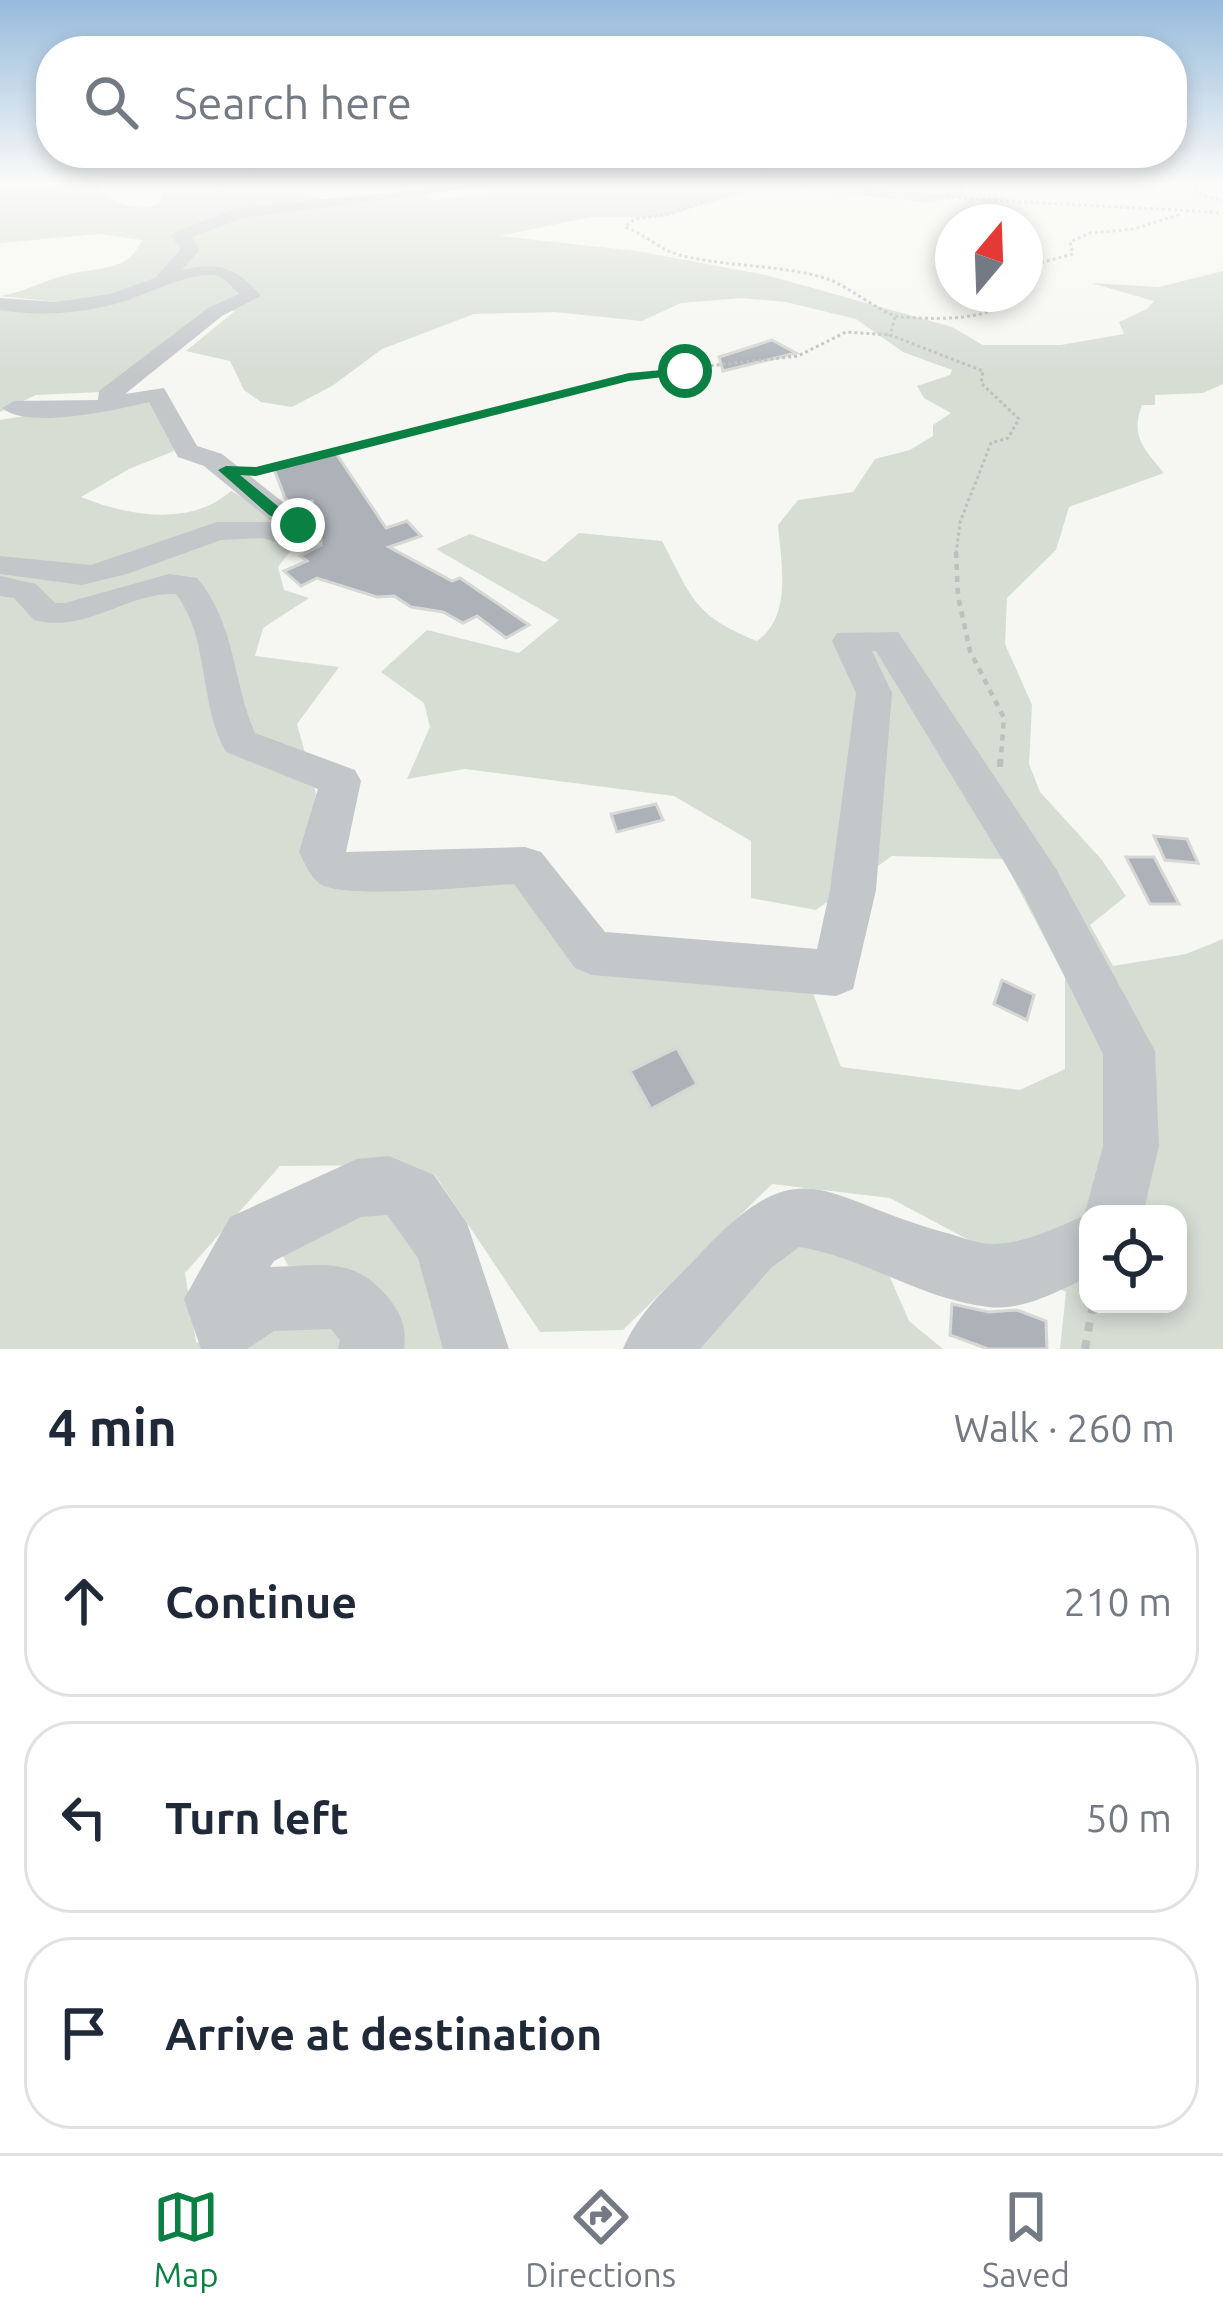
<!DOCTYPE html>
<html lang="en">
<head>
<meta charset="utf-8">
<style>
  :root { --surface:#fff; --page:#f2f2f3; --text:#1f2937; --muted:#747a83; --line:#e0e1e3; --accent:#0b8043 }
  body { margin:0; font-family:Ubuntu,sans-serif; background:var(--page); color:var(--text) }
  .controls { position:absolute; right:36px; bottom:36px; display:grid; overflow:hidden; border-radius:24px; box-shadow:0 6px 18px #0003 }
  .controls button { width:108px; height:108px; display:grid; place-items:center; padding:0; border:0; border-bottom:3px solid var(--line); background:var(--surface); color:var(--text); font:60px sans-serif }
  .compass { position:absolute; left:935px; top:204px; width:108px; height:108px; border-radius:50%; background:var(--surface); box-shadow:0 6px 18px #0003; rotate:19deg }
  .stop { position:absolute; width:36px; height:36px; margin:-27px; border:9px solid #0b8043; border-radius:50%; background:#fff }
  .stop.end { background:#0b8043; border-color:#fff; box-shadow:0 3px 12px #0008 }
  .list { margin:0; padding:0; list-style:none }
  h2 { display:flex; justify-content:space-between; align-items:center; height:156px; margin:0; padding:0 48px; font-size:51px }
  h2 small { font-size:39px; font-weight:400; color:var(--muted) }
  .list li { display:grid; grid-template-columns:78px 1fr auto; gap:36px; align-items:center; box-sizing:border-box; height:192px; margin:0 24px 24px; padding:0 24px; border:3px solid var(--line); border-radius:48px }
  .list b { display:block; font-size:45px; white-space:nowrap }
  .list em { font-size:39px; font-style:normal; color:var(--muted) }
  .icon { flex:none; width:66px; height:66px; fill:none; stroke:currentColor; stroke-width:2; stroke-linecap:round; stroke-linejoin:round }
  .map { position:relative; flex:none; width:1223px; height:1349px; overflow:hidden }
  .search { position:absolute; background:var(--surface); box-shadow:0 6px 18px #0003; left:36px; right:36px; top:36px; height:132px; display:flex; align-items:center; gap:30px; box-sizing:border-box; padding:0 42px; border-radius:48px; color:var(--muted); font-size:45px }
  .sheet { height:804px; background:var(--surface) }
  nav { display:flex; justify-content:space-around; align-items:center; box-sizing:border-box; height:168px; border-top:3px solid var(--line); background:var(--surface); font-size:33px; color:var(--muted) }
  nav a { display:grid; justify-items:center; gap:6px }
  nav .on { color:var(--accent) }
  .map>svg:first-child { display:block }
  .green { fill:#d6ddd3; fill-rule:evenodd }
  .building { fill:#acb2b8; stroke:#d7d7d5; stroke-width:3 }
  .lines { fill:none; stroke-linecap:round; stroke-linejoin:round }
  .path-far3 { stroke:#bdbfc1; stroke-width:3; stroke-dasharray:3 3; stroke-linecap:butt }
  .path-far2 { stroke:#bdbfc1; stroke-width:4.5; stroke-dasharray:6 6; stroke-linecap:butt }
  .path-far1 { stroke:#bdbfc1; stroke-width:6; stroke-dasharray:8 8; stroke-linecap:butt }
  .path { stroke:#bdbfc1; stroke-width:8; stroke-dasharray:9 9; stroke-linecap:butt }
  .minor { fill:#c3c7ca; fill-rule:evenodd }
  .route { fill:#0b8043 }
</style>
</head>
<body>
<div class="map">
<svg width="1223" height="1349" viewBox="0 0 1223 1349">
  <rect width="100%" height="100%" fill="#f6f6f2"/>
  <g class="green">
    <path d="M0 185H95C109 204 138 213 159 204L162 192 153 185H177L175 190 196 194 255 185 349 204 429 194 432 200 491 194 483 188 505 185H958L969 195 927 203 771 185 662 217H591L499 236 637 251 766 275 952 327 983 345H1061L1124 334 1119 322 1147 309 1154 301 1091 283 1159 287 1223 271V384L1203 393 1155 395V405H1142C1130 436 1144 449 1164 473L1069 507 1056 550 1007 598 1005 644 1032 705 1029 764 1040 792 1102 860 1126 896 1090 925 1113 966 1186 954 1223 939V1349H1060L1066 1292 890 1198 772 1184 623 1330 540 1332 435 1175 394 1165 280 1166 185 1273 196 1342 219 1349 321 1307 352 1349H0V570C14 573 32 580 46 579 116 574 228 507 292 549L278 567 284 590 309 598 263 628 255 656 339 667 297 724 317 797 300 851 510 875 544 917 811 988 841 1067 1020 1090 1065 1069V977L1003 859 892 856 816 910 751 898V841L674 796 465 769 407 779 430 727 424 703 381 672 427 630 519 653 559 620 436 549 470 534 545 562 579 533 662 541C692 598 694 616 757 641 793 615 781 563 778 525L798 500 853 492 875 459 910 450 933 436V425L951 413 924 398 917 386 950 375 952 370 903 352 856 319 786 302 741 298 681 303 642 321 555 312 474 314 382 349 332 386 292 407 261 402 244 390 230 361 186 351 235 311 222 307 101 392 36 395 0 412V306L75 304 0 296C24 292 43 281 66 275 97 266 127 274 142 240L99 234 0 243ZM1088 1214H1178V1304H1088Z"/>
    <path d="M145 397 170 429 174 451 129 469 81 497C127 516 191 527 231 491L285 521 101 567 0 564V420Z"/>
    <polygon points="360,1206 407,1220 449,1349 392,1349 292,1273 282,1254"/>
    <polygon points="805,1238 883,1261 909,1321 943,1349 695,1349 772,1253"/>
  </g>
  <g class="building">
    <polygon points="772,340 796,353 723,371 719,357"/>
    <polygon points="335,452 386,528 407,521 421,536 389,547 452,581 460,578 529,625 506,638 477,616 463,623 443,612 411,607 394,596 377,597 317,578 301,586 284,571 307,561 300,556 321,545 321,532 312,501 294,505 285,498 274,469"/>
    <polygon points="656,804 663,820 617,832 611,814"/>
    <polygon points="1154,836 1187,839 1198,863 1165,860"/>
    <polygon points="1126,857 1154,857 1179,904 1150,904"/>
    <polygon points="1002,980 1034,995 1027,1020 994,1004"/>
    <polygon points="677,1048 697,1084 651,1109 630,1071"/>
    <polygon points="952,1304 989,1312 1017,1310 1046,1321 1047,1349 988,1349 950,1335"/>
  </g>
  <g class="lines">
    <g class="path-far3">
      <path d="M752 185 724 187 709 199 670 214 635 219 625 227C642 233 661 249 673 253 722 268 778 263 828 279 850 287 883 315 901 317 931 319 996 323 1014 294"/>
      <path d="M827 185C958 202 1091 204 1223 213"/>
      <polyline points="1190,185 1204,196 1223,200"/>
      <polyline points="1025,276 1028,266 1073,254 1070,242 1090,233 1134,229 1181,214"/>
      <polyline points="895,317 890,335 983,371 981,383 1019,419 1008,438 991,443 960,522 956,555"/>
      <polyline points="261,470 653,372 798,356 846,332 890,335"/>
    </g>
    <polyline class="path-far2" points="956,552 958,596 970,651 1004,718 1001,756"/>
    <polyline class="path-far1" points="1000,767 1001,753"/>
    <polyline class="path" points="1085,1349 1093,1304"/>
    <g class="minor">
      <path d="M453 185H496L243 218 192 237 199 250 182 270C217 261 237 267 261 296L222 316 125 394 164 388 197 446 222 454 312 525 317 531 290 547 263 538 221 540 127 574 82 585 0 574V556L91 565 217 522H272L204 466 178 457 149 402C116 410 28 430 2 408L14 401 98 400 99 391 208 308 239 294C233 288 225 278 217 276 193 269 140 298 115 304 77 314 39 316 0 310V298L56 302 110 294 155 278 181 249 171 236 173 233 235 209Z"/>
      <path d="M169 574 197 578C236 624 232 680 255 733L355 770 361 781 346 852 525 847 541 852 605 932 817 949 830 890 856 693 832 641 837 633 898 632 1056 869 1155 1051 1159 1146 1143 1214H1088V1277C1058 1291 1023 1311 989 1307 922 1300 864 1257 799 1247L771 1268 700 1349H623C638 1312 670 1285 698 1256 803 1143 821 1199 943 1232 959 1236 979 1245 996 1244 1028 1242 1055 1228 1084 1216L1103 1146V1054L1024 895 876 651H872L892 693 876 890 853 989 836 996 592 975 575 968 514 884C478 886 346 900 320 884 311 878 304 862 299 852L318 789 226 752C198 703 210 638 176 594 126 592 86 634 34 620L14 598 0 596V576L36 584 55 603H65Z"/>
      <path d="M389 1156 434 1175 467 1223 509 1349H443L418 1258 387 1215 361 1217 274 1261 270 1267C319 1266 352 1255 387 1296 401 1313 407 1327 404 1349H338L340 1340 331 1329 274 1331 247 1349H201L184 1299 230 1217 357 1159Z"/>
    </g>
  </g>
  <linearGradient id="sky" x2="0" y2="1"><stop stop-color="#96bbdc"/><stop offset="0.49" stop-color="#fbfbf9"/><stop offset="1" stop-color="#fbfbf9" stop-opacity="0"/></linearGradient>
  <rect width="1223" height="374" fill="url(#sky)"/>
  <polygon class="route" points="685,368 690,374 629,381 256,476 240,475 280,508 304,521 304,528 298,529 269,515 218,470 226,466 256,467 629,373"/>
</svg>
<div class="controls">
<button><svg class="icon" aria-label="locate" viewBox="0 0 24 24"><circle cx="12" cy="12" r="6"/><path d="M12 2v4M12 18v4M2 12h4M18 12h4"/></svg></button>
</div>
<svg class="compass" viewBox="-18 -18 36 36"><path d="M0-13l5 13h-10z" fill="#e53935"/><path d="M0 13l5-13h-10z" fill="#747a83"/></svg>
<div class="stop" style="left:685px;top:371px"></div>
<div class="stop end" style="left:298px;top:525px"></div>
<div class="search"><svg class="icon" aria-label="search" viewBox="0 0 24 24"><circle cx="10" cy="10" r="6"/><path d="M15 15l6 6"/></svg>Search here</div>
</div>
<section class="sheet">
<h2>4 min<small>Walk · 260 m</small></h2>
<ul class="list">
<li><svg class="icon" aria-label="ahead" viewBox="0 0 24 24"><path d="M12 20V5M6 11l6-6 6 6"/></svg><div><b>Continue</b></div><em>210 m</em></li>
<li><svg class="icon" aria-label="left" viewBox="0 0 24 24"><path d="M17 20v-9H6M10 6l-5 5 5 5"/></svg><div><b>Turn left</b></div><em>50 m</em></li>
<li><svg class="icon" aria-label="arrive" viewBox="0 0 24 24"><path d="M6 21V4h12l-3 4 3 4H6"/></svg><div><b>Arrive at destination</b></div></li>
</ul>
</section>
<nav>
<a class="on"><svg class="icon" aria-label="map" viewBox="0 0 24 24"><path d="M3 6l6-2 6 2 6-2v14l-6 2-6-2-6 2zM9 4v14M15 6v14"/></svg>Map</a>
<a><svg class="icon" aria-label="directions" viewBox="0 0 24 24"><path d="M12 3l9 9-9 9-9-9zM9 14v-3h6M13 9l2 2-2 2"/></svg>Directions</a>
<a><svg class="icon" aria-label="saved" viewBox="0 0 24 24"><path d="M7 4h10v16l-5-4-5 4z"/></svg>Saved</a>
</nav>
</body>
</html>
